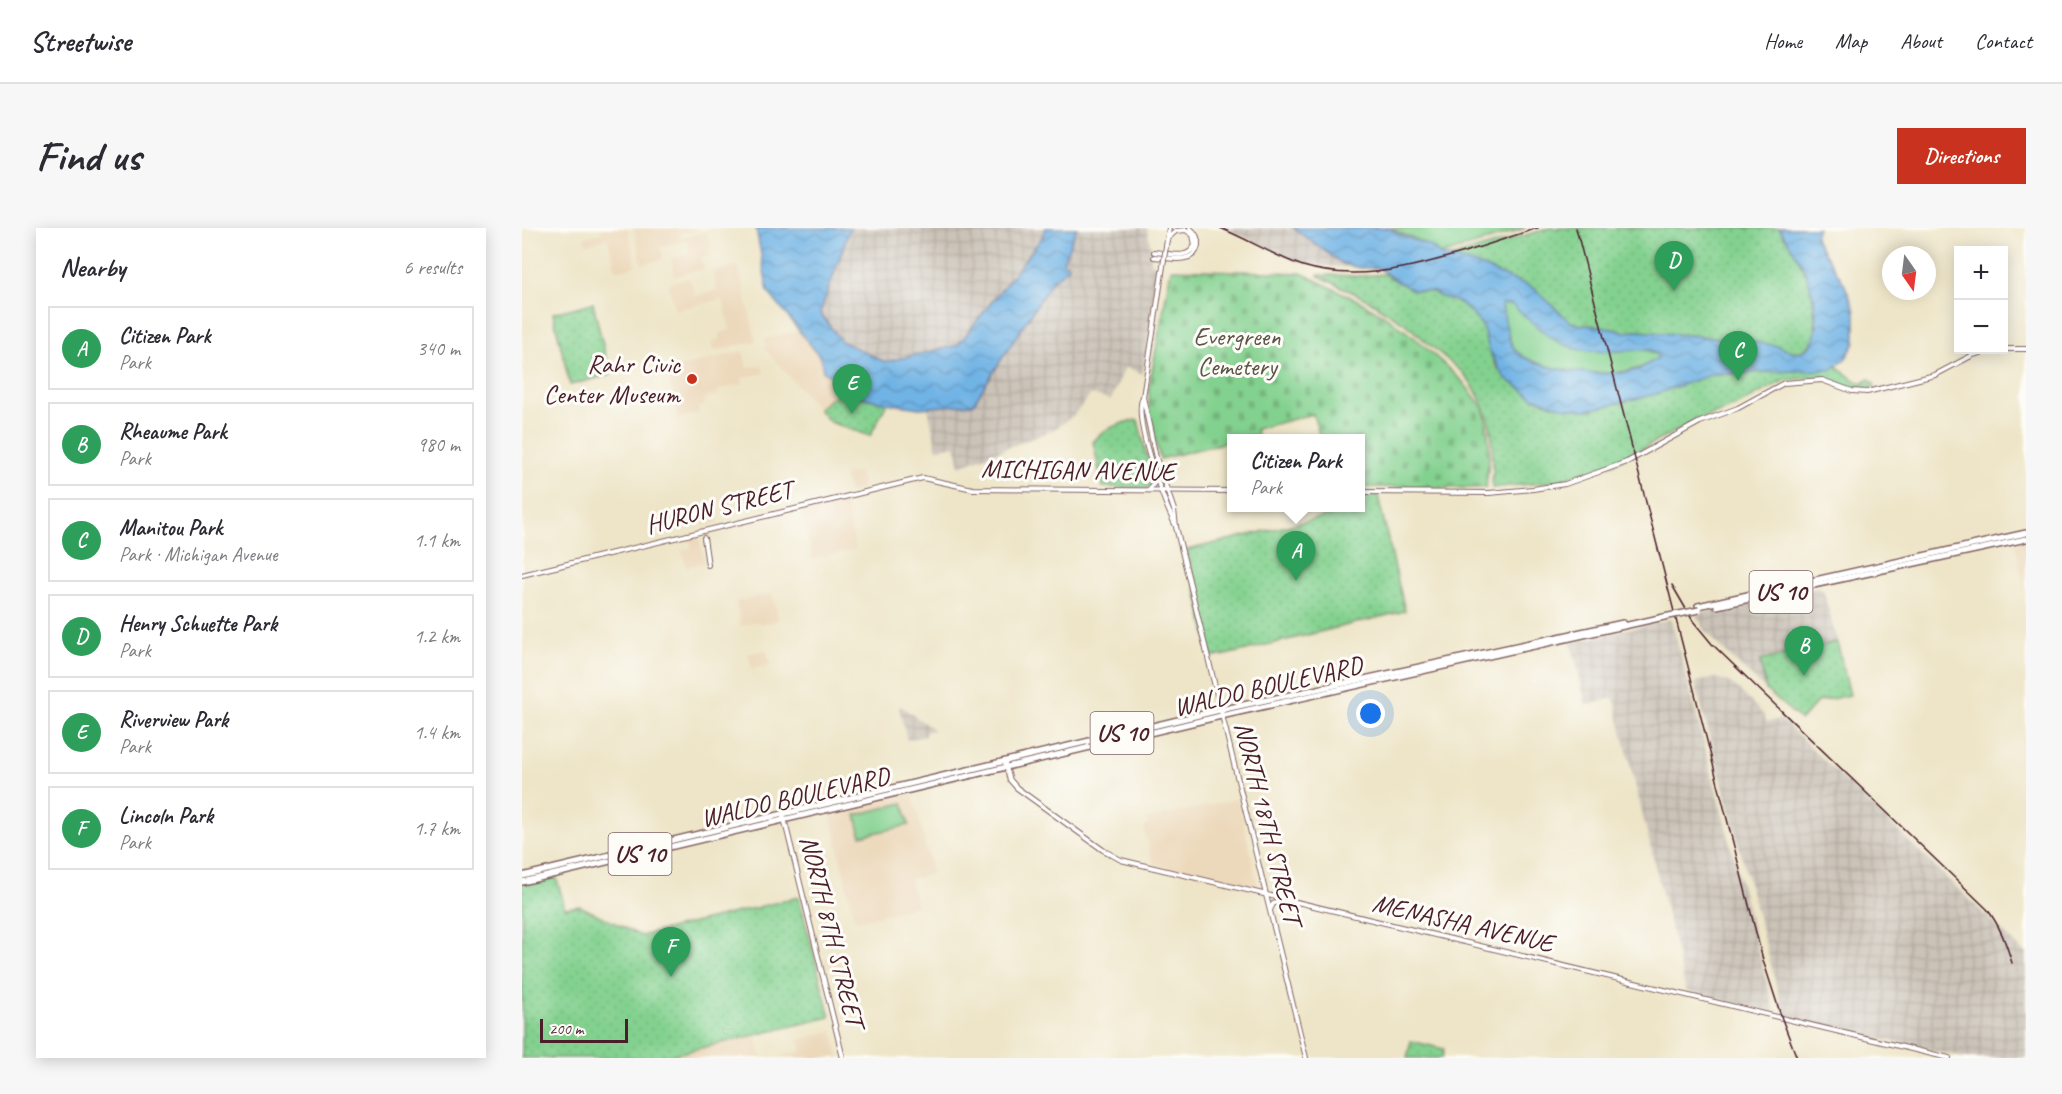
<!DOCTYPE html>
<html lang="en">
<head>
<meta charset="utf-8">
<style>
  :root { --surface:#fff; --page:#f7f7f7; --text:#2b2b33; --muted:#7c7c81; --line:#e1e1e2; --accent:#c8321e }
  body { margin:0; font-family:Caveat,sans-serif; background:var(--page); color:var(--text) }
  .controls { position:absolute; right:18px; top:18px; display:grid; overflow:hidden; border-radius:0px; box-shadow:0 3px 15px #0003 }
  .controls button { width:54px; height:54px; display:grid; place-items:center; padding:0; border:0; border-bottom:2px solid var(--line); background:var(--surface); color:var(--text); font:30px sans-serif }
  .compass { position:absolute; left:1360px; top:18px; width:54px; height:54px; border-radius:50%; background:var(--surface); box-shadow:0 3px 15px #0003; rotate:166deg }
  .scale { position:absolute; left:18px; bottom:15px; width:88px; box-sizing:border-box; padding-left:6px; border:3px solid #4a1f2b; border-top:0; font-size:16px; line-height:21px; white-space:nowrap; color:#4a1f2b; -webkit-text-stroke:4px #fdfcf7; paint-order:stroke }
  .you { position:absolute; left:849px; top:486px; width:21px; height:21px; margin:-15px; border:4px solid #fff; border-radius:50%; background:#1a73e8; box-shadow:0 0 0 9px #1a73e833 }
  .badge { display:grid; place-items:center; width:39px; height:39px; border-radius:50%; background:var(--accent); color:#fff; font-size:20px; font-weight:700 }
  .pin { position:absolute; translate:-50% -50px; filter:drop-shadow(0 2px 3px #0008) }
  .pin::after { content:''; position:absolute; top:32px; width:21px; height:18px; background:inherit; clip-path:polygon(0 0,100% 0,50% 100%) }
  .popup { position:absolute; left:705px; top:206px; width:138px; height:78px; box-sizing:border-box; display:grid; place-content:center; border-radius:0px; background:var(--surface); filter:drop-shadow(0 2px 4px #0005); font-size:20px; white-space:nowrap; color:var(--muted) }
  .popup b { font-size:22px; color:var(--text) }
  .popup::after { content:''; position:absolute; left:50%; top:100%; margin-left:-12px; border:12px solid transparent; border-top-color:var(--surface) }
  .list { margin:0; padding:0; list-style:none }
  h2 { display:flex; justify-content:space-between; align-items:center; height:78px; margin:0; padding:0 24px; font-size:26px }
  h2 small { font-size:20px; font-weight:400; color:var(--muted) }
  .list li { display:grid; grid-template-columns:39px 1fr auto; gap:18px; align-items:center; box-sizing:border-box; height:84px; margin:0 12px 12px; padding:0 12px; border:2px solid var(--line); border-radius:0px }
  .list b { display:block; font-size:22px; white-space:nowrap }
  .list p { margin:0; font-size:20px; white-space:nowrap; color:var(--muted) }
  .list em { font-size:20px; font-style:normal; color:var(--muted) }
  .map { position:relative; flex:none; width:1504px; height:830px; overflow:hidden; border-radius:0px }
  header { display:flex; align-items:center; gap:36px; box-sizing:border-box; height:84px; padding:0 30px; background:var(--surface); border-bottom:2px solid var(--line) }
  header strong { font-size:28px }
  nav { display:flex; gap:33px; margin-inline-start:auto; font-size:21px }
  .intro { display:flex; align-items:center; justify-content:space-between; box-sizing:border-box; height:144px; padding:0 36px }
  h1 { margin:0; font-size:42px }
  .button { padding:15px 27px; border-radius:0px; background:var(--accent); color:#fff; font-size:21px; font-weight:700 }
  main { display:flex; gap:36px; padding:0 36px }
  aside { flex:1; background:var(--surface); border-radius:0px; box-shadow:0 3px 15px #0003 }
  .map>svg:first-child { display:block }
  .built { fill:#ecd8ba }
  .industrial { fill:url(#industrial-grid) }
  .grass { fill:#83d18f; stroke:#66785d; stroke-width:1.5 }
  .cemetery { fill:url(#cemetery-stones); stroke:#66785d; stroke-width:1.5 }
  .park { fill:url(#park-dots); stroke:#66785d; stroke-width:1.5 }
  .water { fill:url(#water-waves); stroke:#5d6988; stroke-width:1.5; fill-rule:evenodd }
  .lines { fill:none; stroke-linecap:round; stroke-linejoin:round }
  .secondary-casing { stroke:#836462; stroke-width:6 }
  .primary-casing { stroke:#836462; stroke-width:8 }
  .secondary { stroke:#fff; stroke-width:4 }
  .primary { stroke:#fff; stroke-width:5 }
  .rail { stroke:#4a1f2b; stroke-width:1.5 }
  .secondary-bridge-casing { stroke:#836462; stroke-width:6; stroke-linecap:butt }
  .primary-bridge-casing { stroke:#836462; stroke-width:8; stroke-linecap:butt }
  .secondary-bridge { stroke:#fff; stroke-width:4 }
  .primary-bridge { stroke:#fff; stroke-width:5 }
  .poi-dot { fill:#c8321e; stroke:#fdfcf7; stroke-width:2 }
  .labels { text-anchor:middle; dominant-baseline:central; stroke-width:6; stroke-linejoin:round; paint-order:stroke }
  .shield { fill:#fdfcf7; stroke:#806168; stroke-width:1.5 }
  .shield-label { font-size:24px; font-weight:bold; fill:#4a1f2b }
  .park-label { font-size:26px; fill:#5b5449; stroke:#fdfcf7 }
  .poi-label { font-size:26px; fill:#4a1f2b; stroke:#fdfcf7; text-anchor:end }
  .street-label { font-size:26px; fill:#4a1f2b; stroke:#fdfcf7 }
</style>
</head>
<body>
<header>
<strong>Streetwise</strong>
<nav><a>Home</a><a>Map</a><a>About</a><a>Contact</a></nav>
</header>
<div class="intro"><h1>Find us</h1><a class="button">Directions</a></div>
<main>
<aside>
<h2>Nearby<small>6 results</small></h2>
<ul class="list">
<li><span class="badge" style="background:#2e9e5b">A</span><div><b>Citizen Park</b><p>Park</p></div><em>340 m</em></li>
<li><span class="badge" style="background:#2e9e5b">B</span><div><b>Rheaume Park</b><p>Park</p></div><em>980 m</em></li>
<li><span class="badge" style="background:#2e9e5b">C</span><div><b>Manitou Park</b><p>Park · Michigan Avenue</p></div><em>1.1 km</em></li>
<li><span class="badge" style="background:#2e9e5b">D</span><div><b>Henry Schuette Park</b><p>Park</p></div><em>1.2 km</em></li>
<li><span class="badge" style="background:#2e9e5b">E</span><div><b>Riverview Park</b><p>Park</p></div><em>1.4 km</em></li>
<li><span class="badge" style="background:#2e9e5b">F</span><div><b>Lincoln Park</b><p>Park</p></div><em>1.7 km</em></li>
</ul>
</aside>
<div class="map">
<svg width="1504" height="830" viewBox="0 0 1504 830">
  <defs>
    <pattern id="industrial-grid" width="8" height="8" patternUnits="userSpaceOnUse" patternTransform="scale(1.5)"><rect width="8" height="8" fill="#cbc3b8"/><path d="M0 4h8M4 0v8" fill="none" stroke="#b0a79e"/></pattern>
    <pattern id="cemetery-stones" width="16" height="16" patternUnits="userSpaceOnUse" patternTransform="scale(1.5)"><rect width="16" height="16" fill="#83d18f"/><path d="M2 7V4a2 2 0 0 1 4 0v3zM10 15v-3a2 2 0 0 1 4 0v3z" fill="#73b37c"/></pattern>
    <pattern id="park-dots" width="8" height="8" patternUnits="userSpaceOnUse" patternTransform="scale(1.5)"><rect width="8" height="8" fill="#83d18f"/><path d="M2 2h.1M6 6h.1" fill="none" stroke="#73b37c" stroke-width="1.8" stroke-linecap="round"/></pattern>
    <pattern id="water-waves" width="16" height="10" patternUnits="userSpaceOnUse" patternTransform="scale(1.5)"><rect width="16" height="10" fill="#70b3e5"/><path d="M0 5q4-4 8 0t8 0" fill="none" stroke="#5e91ba"/></pattern>
  </defs>
  <rect width="100%" height="100%" fill="#fdfcf7"/>
  <filter id="ink" filterUnits="userSpaceOnUse"><feTurbulence type="fractalNoise" baseFrequency=".0167" numOctaves="2"/><feDisplacementMap in="SourceGraphic" scale="12" xChannelSelector="R" yChannelSelector="G"/><feConvolveMatrix kernelMatrix="1 2 1 2 8 2 1 2 1" color-interpolation-filters="sRGB"/></filter>
  <filter id="wash" filterUnits="userSpaceOnUse"><feTurbulence type="fractalNoise" baseFrequency=".008" numOctaves="4" result="noise"/><feDisplacementMap in="SourceGraphic" scale="24" xChannelSelector="R" yChannelSelector="G"/><feGaussianBlur stdDeviation="1.35" result="paint"/><feColorMatrix in="noise" values="0 0 0 0 0 0 0 0 0 0 0 0 0 0 0 0 0 1.4 0 .05"/><feComposite in="paint" operator="in"/></filter>
  <g filter="url(#wash)">
    <rect width="100%" height="100%" fill="#eee5c8"/>
    <g class="built">
      <polygon points="79,0 105,0 114,38 94,43 86,11 64,16 62,9 80,5"/>
      <polygon points="112,0 179,0 158,6 159,10 186,4 189,20 186,21 188,28 179,30 182,41 153,48 149,31 168,26 165,12 138,19 141,31 120,36"/>
      <polygon points="214,38 217,40 234,113 192,123 189,114 198,111 197,105 208,102 201,71 153,82 146,55 168,50 173,68 178,67 195,62 191,44"/>
      <polygon points="277,103 299,130 301,143 324,158 296,181 242,120 244,117 242,111"/>
      <polygon points="221,123 225,140 240,137 242,145 220,150 221,156 196,162 196,166 181,170 183,177 176,179 177,185 156,190 146,142"/>
      <polygon points="337,243 341,261 327,264 322,247"/>
      <polygon points="322,272 334,321 291,331 280,283"/>
      <polygon points="193,279 197,295 182,298 178,283"/>
      <polygon points="176,307 184,334 164,339 160,322 169,320 167,309"/>
      <polygon points="1504,313 1504,363 1503,363 1493,316"/>
      <polygon points="250,365 257,392 237,396 236,393 219,398 214,374"/>
      <polygon points="244,422 248,437 230,441 226,426"/>
      <polygon points="388,564 391,567 410,646 388,651 395,678 335,693 331,686 308,583"/>
      <polygon points="716,571 737,662 631,636 622,600 626,596 624,591"/>
      <polygon points="319,726 322,737 302,742 299,731"/>
      <polygon points="311,803 317,830 251,830 280,823 277,812"/>
      <polygon points="234,807 240,830 137,830"/>
    </g>
    <g class="industrial">
      <polygon points="328,0 524,0 519,11 437,117 363,134 319,113 298,85"/>
      <polygon points="555,0 625,0 629,20 629,36 636,37 621,146 603,139 589,172 569,166 551,188 531,202 438,238 433,217 415,221 406,180 451,176 530,53 546,39 541,34"/>
      <polygon points="702,0 771,0 821,36 831,39 801,38 778,34"/>
      <polygon points="1298,359 1302,364 1315,414 1238,433 1244,462 1202,423 1185,405 1173,386"/>
      <polygon points="1149,391 1253,785 1164,763 1092,470 1064,477 1049,414"/>
      <polygon points="1194,450 1207,454 1213,458 1240,485 1245,494 1259,491 1504,726 1504,830 1443,830 1263,789 1173,454"/>
      <polygon points="377,479 380,479 412,502 403,504 403,508 385,512"/>
    </g>
    <g class="grass">
      <path d="M867 0H1004L918 27C908 13 883 9 867 0Z"/>
      <path d="M989 75C1010 94 1031 117 1060 122 1084 126 1118 112 1138 129 1131 133 1124 138 1117 140 1090 151 1012 144 992 121 986 113 982 87 979 76Z"/>
      <polygon points="381,575 387,597 339,608 334,587"/>
    </g>
    <polygon class="cemetery" points="649,41 779,45 837,73 866,90 898,114 940,153 960,178 964,190 968,223 964,260 839,259 838,210 798,210 791,186 734,201 735,207 721,210 710,210 709,213 638,231 627,184 627,159"/>
    <g class="park">
      <path d="M1027 0H1257L1261 8 1268 15 1286 50 1291 71 1294 108C1280 131 1273 123 1253 118 1243 115 1234 115 1224 112L1116 103 1102 104 1079 98 1059 97 1048 94 1013 61 1007 58 948 34 927 30Z"/>
      <path d="M863 46 891 62 912 64 915 67 938 74 960 97 968 124 975 140 986 152 1012 170 1028 176 1054 181 1067 182 1134 166 1186 147 1208 146 1315 138C1321 145 1331 151 1340 156L1347 151 1352 156 1353 160 1330 161 1297 149 1264 152 1251 158 1216 177 1174 193 1092 235 1036 253 970 260C973 213 972 183 941 145L882 95 846 72 795 47 841 48Z"/>
      <polygon points="71,75 88,147 48,157 31,85"/>
      <polygon points="324,158 343,170 365,175 348,208 308,194 296,181"/>
      <path d="M616 192 631 253 626 260 581 259 571 214C582 201 599 194 616 192Z"/>
      <polygon points="839,266 856,268 883,383 700,428 689,428 665,322 810,287 809,280 838,280"/>
      <polygon points="1315,414 1328,467 1295,474 1279,492 1244,462 1238,433"/>
      <polygon points="34,648 43,680 58,678 119,708 277,669 308,789 137,830 0,830 0,656"/>
      <polygon points="889,813 922,821 920,830 885,830"/>
    </g>
    <g class="water">
      <polygon points="234,0 328,0 298,85 319,113 363,134 436,117 519,11 524,0 555,0 541,33 547,39 530,53 451,176 397,180 365,175 343,170 301,143 299,130 246,64"/>
      <path d="M771 0H867L881 8 909 18 918 27 948 34 1007 58 1013 61 1048 94 1059 97 1079 98 1101 104 1116 103 1224 112C1234 115 1242 115 1251 117 1261 119 1268 126 1278 124 1307 117 1290 57 1281 39 1274 25 1265 13 1257 0H1296L1293 7 1294 12 1322 55 1333 83V115L1324 130 1309 142 1191 146 1134 166 1076 180 1062 182 1039 179 1012 170 982 149 968 124 960 97 940 76 917 68 912 64 891 62 874 53 857 40H838L821 36ZM980 76H989C1010 94 1031 117 1059 122 1080 126 1107 121 1129 122L1137 129C1131 133 1124 138 1117 141 1090 151 1012 144 992 121 987 114 981 85 980 76Z"/>
    </g>
  </g>
  <g filter="url(#ink)">
    <g class="lines">
      <g class="secondary-casing">
        <g id="secondary">
          <polyline points="644,18 647,0"/>
          <path d="M632 24C647 25 666 33 673 17L671 7 664 2 654 3 646 10"/>
          <path d="M632 29C646 30 673 37 676 17 677 10 674 5 668 0"/>
          <path d="M631 105 621 169C610 190 642 276 654 298"/>
          <polyline points="1482,121 1504,121"/>
          <polyline points="621,169 634,230 652,282 654,299 784,830"/>
          <polyline points="627,262 632,255 632,246"/>
          <polyline points="838,264 967,265 1011,261 1043,256 1105,234 1178,194 1216,180 1262,155 1300,152 1330,163 1345,164 1413,147 1451,127 1468,122"/>
          <polyline points="182,310 186,337"/>
          <polyline points="0,347 401,250 451,261 710,263"/>
          <polyline points="482,533 488,552 495,560 581,622 599,632 1427,830"/>
          <polyline points="261,586 321,830"/>
          <polyline points="748,682 751,676 760,672"/>
        </g>
      </g>
      <g class="primary-casing">
        <g id="primary">
          <polyline points="1176,378 1504,305"/>
          <polyline points="1195,378 1504,311"/>
          <polyline points="0,648 698,482 1101,395"/>
          <polyline points="0,654 699,488 1142,389"/>
        </g>
      </g>
      <use href="#secondary" class="secondary"/>
      <use href="#primary" class="primary"/>
      <g class="rail">
        <path d="M698 0C726 11 752 28 781 38 855 61 945 22 1016 0"/>
        <polyline points="1054,0 1241,732 1260,791 1275,830"/>
        <path d="M1150 357 1171 393 1190 416 1465 681C1478 698 1484 715 1490 735"/>
      </g>
      <g class="secondary-bridge-casing">
        <polyline id="secondary-bridge" points="631,105 644,18"/>
      </g>
      <g class="primary-bridge-casing">
        <polyline id="primary-bridge" points="1142,389 1177,382"/>
      </g>
      <use href="#secondary-bridge" class="secondary-bridge"/>
      <use href="#primary-bridge" class="primary-bridge"/>
    </g>
  </g>
  <circle class="poi-dot" cx="170" cy="151" r="6"/>
  <g class="labels">
    <g class="shield">
      <rect x="1227.5" y="343" width="63" height="42" rx="4.5"/>
      <rect x="568.5" y="484" width="63" height="42" rx="4.5"/>
      <rect x="86.5" y="605" width="63" height="42" rx="4.5"/>
    </g>
    <g class="shield-label">
      <text x="1259" y="364">US 10</text>
      <text x="600" y="505">US 10</text>
      <text x="118" y="626">US 10</text>
    </g>
    <g class="park-label">
      <text x="715" y="108">Evergreen<tspan x="715" dy="30">Cemetery</tspan></text>
    </g>
    <g class="poi-label">
      <text x="158" y="136">Rahr Civic<tspan x="158" dy="30">Center Museum</tspan></text>
    </g>
    <g class="street-label">
      <text transform="translate(556 242) rotate(1)">MICHIGAN AVENUE</text>
      <text transform="translate(197 279) rotate(-14)">HURON STREET</text>
      <text transform="translate(746 458) rotate(-13)">WALDO BOULEVARD</text>
      <text transform="translate(273 569) rotate(-13)">WALDO BOULEVARD</text>
      <text transform="translate(746 595) rotate(76)">NORTH 18TH STREET</text>
      <text transform="translate(941 695) rotate(13)">MENASHA AVENUE</text>
      <text transform="translate(310 703) rotate(76)">NORTH 8TH STREET</text>
    </g>
  </g>
</svg>
<div class="controls">
<button>+</button>
<button>−</button>
</div>
<svg class="compass" viewBox="-18 -18 36 36"><path d="M0-13l5 13h-10z" fill="#e53935"/><path d="M0 13l5-13h-10z" fill="#7c7c81"/></svg>
<div class="scale">200 m</div>
<div class="you"></div>
<div class="pin badge" style="left:774px;top:353px;background:#2e9e5b">A</div>
<div class="popup"><b>Citizen Park</b>Park</div>
<div class="pin badge" style="left:1282px;top:448px;background:#2e9e5b">B</div>
<div class="pin badge" style="left:1216px;top:153px;background:#2e9e5b">C</div>
<div class="pin badge" style="left:1152px;top:63px;background:#2e9e5b">D</div>
<div class="pin badge" style="left:330px;top:186px;background:#2e9e5b">E</div>
<div class="pin badge" style="left:149px;top:749px;background:#2e9e5b">F</div>
</div>
</main>
</body>
</html>
